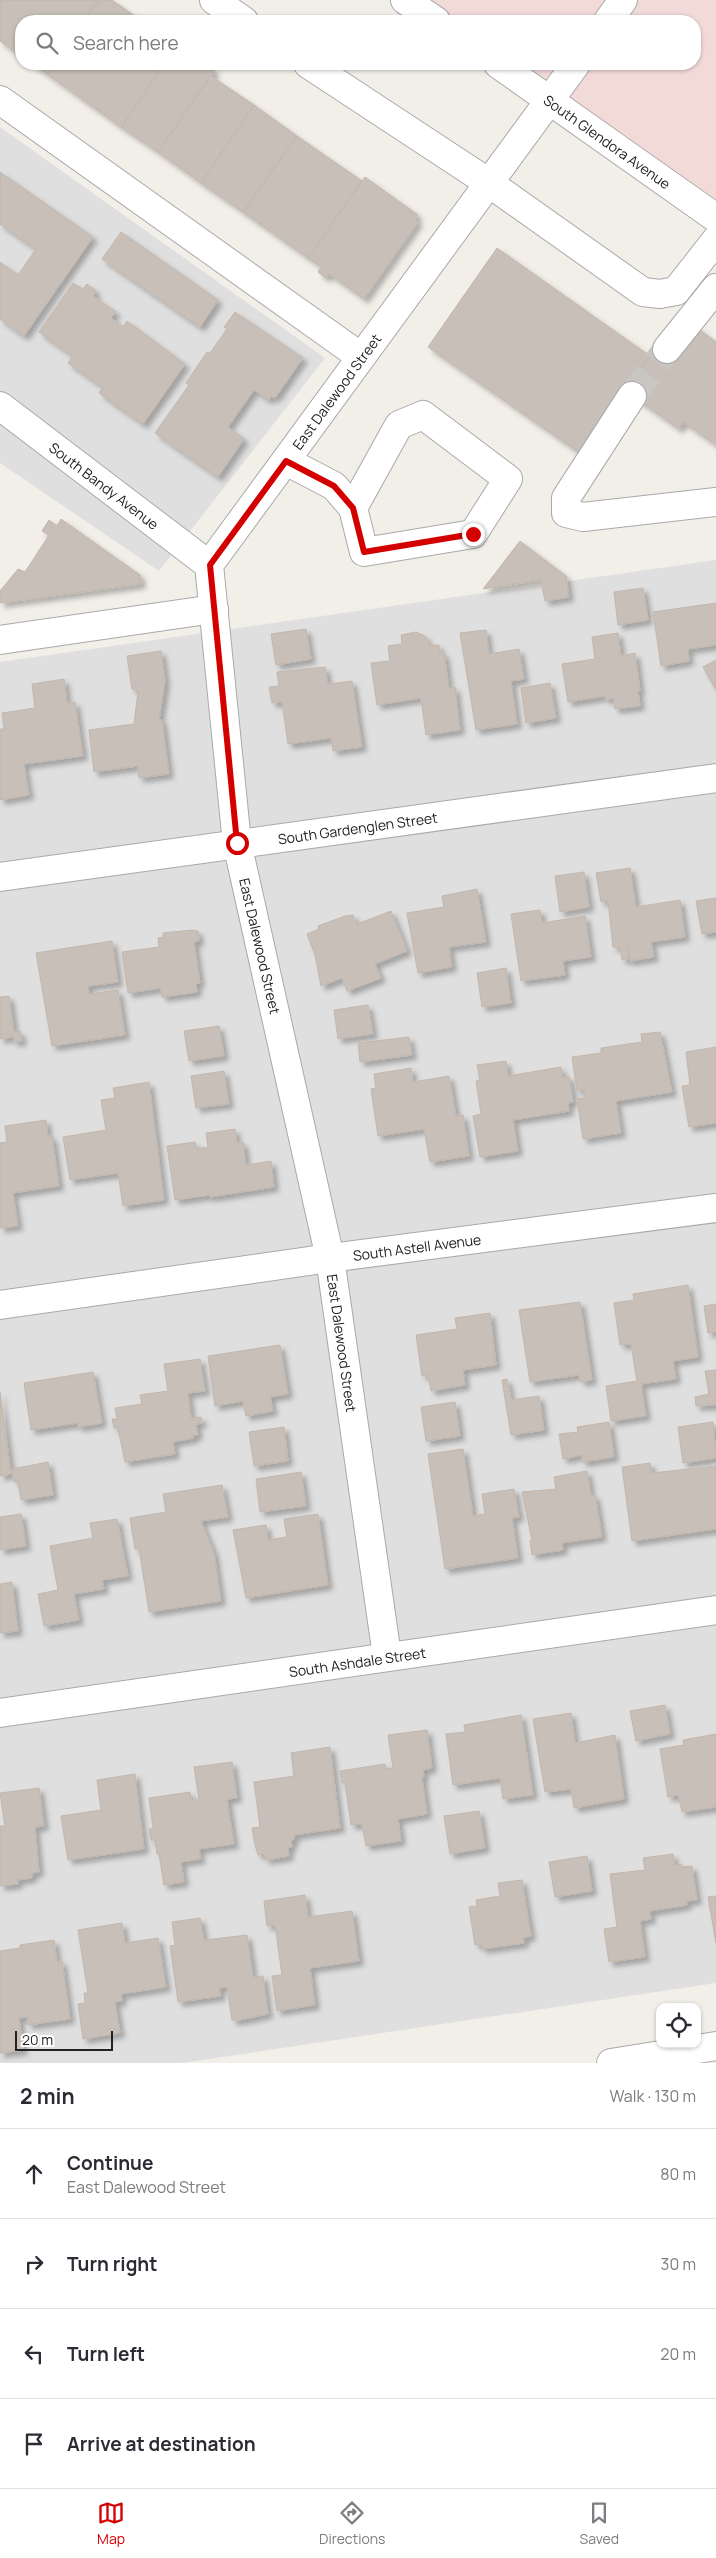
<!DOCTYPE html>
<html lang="en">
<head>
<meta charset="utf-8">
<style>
  :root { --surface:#fff; --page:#f2f2f3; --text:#2b2b33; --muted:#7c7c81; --line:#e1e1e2; --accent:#d40000 }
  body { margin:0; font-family:Manrope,sans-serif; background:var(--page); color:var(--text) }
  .controls { position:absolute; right:15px; bottom:15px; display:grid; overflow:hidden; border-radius:10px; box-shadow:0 1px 4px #0004 }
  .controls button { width:45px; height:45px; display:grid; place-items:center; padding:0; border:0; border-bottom:1px solid var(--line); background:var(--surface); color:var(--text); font:25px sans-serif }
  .scale { position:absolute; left:15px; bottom:12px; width:98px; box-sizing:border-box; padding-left:5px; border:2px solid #222; border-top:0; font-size:14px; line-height:18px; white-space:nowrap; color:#222; -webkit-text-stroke:4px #fff; paint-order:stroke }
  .stop { position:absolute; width:15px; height:15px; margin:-11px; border:4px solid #d40000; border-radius:50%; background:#fff }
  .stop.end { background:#d40000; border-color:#fff; box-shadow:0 1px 5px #0008 }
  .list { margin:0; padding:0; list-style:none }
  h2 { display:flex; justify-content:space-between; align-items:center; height:65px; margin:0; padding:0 20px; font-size:21px }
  h2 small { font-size:16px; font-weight:400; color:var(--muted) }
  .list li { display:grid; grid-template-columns:32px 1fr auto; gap:15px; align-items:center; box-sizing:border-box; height:90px; padding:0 20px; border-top:1px solid var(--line) }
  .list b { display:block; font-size:19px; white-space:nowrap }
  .list p { margin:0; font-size:16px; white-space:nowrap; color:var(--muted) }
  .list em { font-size:16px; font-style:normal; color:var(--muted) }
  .icon { flex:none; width:28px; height:28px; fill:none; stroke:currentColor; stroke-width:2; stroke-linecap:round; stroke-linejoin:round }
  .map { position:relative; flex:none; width:716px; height:2063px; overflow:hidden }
  .search { position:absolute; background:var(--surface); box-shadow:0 1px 4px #0004; left:15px; right:15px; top:15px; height:55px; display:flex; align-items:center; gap:12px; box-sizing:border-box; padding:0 18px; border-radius:20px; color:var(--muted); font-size:19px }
  .sheet { height:425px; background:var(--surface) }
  nav { display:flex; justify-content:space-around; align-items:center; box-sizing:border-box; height:70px; border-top:1px solid var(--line); background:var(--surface); font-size:14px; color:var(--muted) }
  nav a { display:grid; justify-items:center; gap:2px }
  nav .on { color:var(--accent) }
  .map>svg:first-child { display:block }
  .residential { fill:#e0dfdf }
  .commercial { fill:#f2dad9 }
  .building { fill:#c7bfb8; stroke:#c4b6ab; filter:url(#shadow) }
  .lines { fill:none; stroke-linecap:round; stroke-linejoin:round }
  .minor-tunnel { stroke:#c8c6c1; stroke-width:28; stroke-dasharray:28 14; stroke-linecap:butt }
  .minor-casing { stroke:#a9a9a9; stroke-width:30 }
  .minor { stroke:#fff; stroke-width:28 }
  .route { stroke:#d40000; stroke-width:6 }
  .labels { text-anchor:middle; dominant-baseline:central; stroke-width:5; stroke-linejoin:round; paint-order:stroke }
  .street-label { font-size:14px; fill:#222; stroke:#fff }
</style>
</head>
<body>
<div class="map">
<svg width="716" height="2063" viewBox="0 0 716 2063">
  <defs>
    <filter id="shadow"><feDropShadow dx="4.5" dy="4.5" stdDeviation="2.5" flood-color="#0004"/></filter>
  </defs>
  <rect width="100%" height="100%" fill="#f2efe9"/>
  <g class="residential">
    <polygon points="0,127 325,358 159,571 0,463"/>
    <polygon points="716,560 716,1983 182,2063 0,2063 0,662"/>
  </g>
  <polygon class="commercial" points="405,0 716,0 716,218 498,64 695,64 695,21 436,21"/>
  <g class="building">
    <polygon points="0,0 99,0 84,21 21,21 21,56 0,41"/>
    <polygon points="99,0 112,0 142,21 84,21"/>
    <polygon points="32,64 54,64 47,74"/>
    <polygon points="54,64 164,64 121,127 47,74"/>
    <polygon points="164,64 205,64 215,70 158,152 121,127"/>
    <polygon points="211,76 254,105 201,183 158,152"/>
    <polygon points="254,105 297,136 243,212 201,183"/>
    <polygon points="297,136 362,181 308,258 243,212"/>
    <polygon points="0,172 93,237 24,336 0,319 0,262 18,275 36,249 0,224"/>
    <polygon points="365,177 418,215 415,219 418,222 364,299 329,274 326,278 318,272 321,267 308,258"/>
    <polygon points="121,232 218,300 200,327 102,259"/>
    <polygon points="497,248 650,356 581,454 428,347"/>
    <polygon points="73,283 83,289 87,284 96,291 93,296 116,312 111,318 123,327 127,321 185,364 143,424 99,393 103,387 68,363 73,356 39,332"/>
    <polygon points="235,312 303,358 275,398 271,396 269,400 254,390 228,427 244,439 218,477 155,433 189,385 186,383 207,352 210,353 227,329 224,327"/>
    <polygon points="695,326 716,342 716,445 683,422 679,429 625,391 659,344"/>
    <polygon points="61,519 140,575 141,584 0,603 0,591 18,569 25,572 49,535 42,531 49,520 57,526"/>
    <polygon points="520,541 566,576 569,597 545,601 541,580 483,589"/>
    <polygon points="643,588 648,620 618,625 614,592"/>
    <polygon points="716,603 716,645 688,649 689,661 661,666 653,612"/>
    <polygon points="306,629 311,659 276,665 271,634"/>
    <polygon points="486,630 489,654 519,649 524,679 511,681 517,724 476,730 460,633"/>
    <polygon points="416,632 425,636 430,646 439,645 440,653 444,653 449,688 455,687 460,730 426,735 421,698 377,705 371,663 390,661 388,646 402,644 401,635"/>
    <polygon points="618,633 621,656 635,653 640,691 638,691 640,706 615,709 613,698 606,700 605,696 568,702 562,664 595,659 592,637"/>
    <polygon points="161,651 165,681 159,720 162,720 169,774 139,778 138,766 94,772 89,730 134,724 138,691 132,689 127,656"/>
    <polygon points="716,660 716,690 703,667"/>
    <polygon points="325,667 328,684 352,681 362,747 333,751 331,738 288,744 282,702 272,703 269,687 279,686 277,672"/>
    <polygon points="64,679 67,703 75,702 83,756 24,764 29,795 0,800 0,729 4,729 2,713 35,708 32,684"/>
    <polygon points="550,683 556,718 526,723 521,688"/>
    <polygon points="630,868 636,907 680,900 685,937 651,942 654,957 630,961 628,946 629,959 622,960 620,947 613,947 608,901 601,902 596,873"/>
    <polygon points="584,872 589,907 560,912 555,876"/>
    <polygon points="477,889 486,942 449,947 452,967 418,973 407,913 444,907 442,896"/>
    <polygon points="716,898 716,932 702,934 696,901"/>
    <polygon points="540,910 542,923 585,916 591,957 563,961 565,975 521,981 511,914"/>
    <polygon points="391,911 407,951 375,964 381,978 347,991 342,978 321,986 315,955 307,934 319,929 318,926 345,916 353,915 357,924"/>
    <polygon points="192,930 198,931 199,941 194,942 200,983 196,983 197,992 162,997 161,988 128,993 122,952 159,947 158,938 163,937 163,933"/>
    <polygon points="112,941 118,982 88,986 89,994 118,990 125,1035 52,1046 36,953"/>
    <polygon points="506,968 511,1003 482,1007 477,973"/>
    <polygon points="9,996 14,1032 20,1031 22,1041 14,1042 13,1037 0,1039 0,997"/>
    <polygon points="368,1005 373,1034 338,1039 334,1010"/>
    <polygon points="219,1026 224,1056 189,1061 184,1031"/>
    <polygon points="660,1032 672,1092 616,1101 621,1133 583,1139 577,1099 584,1098 584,1090 577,1091 572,1057 601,1053 601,1048 642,1042 641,1034"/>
    <polygon points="409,1037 412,1055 360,1062 358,1043"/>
    <polygon points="716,1047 716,1123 689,1127 682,1086 690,1085 686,1052"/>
    <polygon points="506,1061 508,1076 561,1067 562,1077 569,1076 573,1102 568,1103 569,1111 513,1120 518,1151 480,1157 473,1116 481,1114 476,1081 480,1080 477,1065"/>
    <polygon points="411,1068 413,1082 449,1076 456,1116 463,1115 469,1156 430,1162 424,1129 378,1136 371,1089 376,1088 374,1074"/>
    <polygon points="224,1071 229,1104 196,1108 191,1076"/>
    <polygon points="149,1082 164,1200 123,1206 118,1173 70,1180 63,1137 106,1130 101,1100 115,1098 113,1088"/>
    <polygon points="46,1120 48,1137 52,1136 59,1186 13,1193 18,1226 0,1228 0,1143 7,1142 5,1126"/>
    <polygon points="235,1129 237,1143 243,1142 246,1165 271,1161 274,1187 210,1197 210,1195 175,1200 167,1146 195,1142 196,1149 208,1147 206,1133"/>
    <polygon points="688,1285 698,1357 673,1361 676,1379 641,1384 646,1416 611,1421 606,1386 637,1381 631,1344 620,1345 614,1303 634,1300 633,1294"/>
    <polygon points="580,1302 592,1380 581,1382 579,1375 530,1382 519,1310"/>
    <polygon points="716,1304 716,1332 708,1333 704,1306"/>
    <polygon points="490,1313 496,1365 463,1370 465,1385 431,1391 428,1375 422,1376 416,1335 457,1329 455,1318"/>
    <polygon points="280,1345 288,1394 270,1397 273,1411 246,1416 243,1401 215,1406 208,1356"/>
    <polygon points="200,1359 205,1391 188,1393 191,1418 201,1417 202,1423 196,1424 198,1435 193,1435 194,1438 173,1442 175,1454 125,1462 118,1428 114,1428 112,1419 117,1419 115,1408 142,1404 140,1395 168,1391 164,1364"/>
    <polygon points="716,1370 716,1405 696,1406 695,1397 709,1394 705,1371"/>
    <polygon points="93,1372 102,1423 78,1427 78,1423 31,1430 24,1383"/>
    <polygon points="507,1379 511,1400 539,1396 544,1430 511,1435 502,1380"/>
    <polygon points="0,1392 11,1474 0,1476"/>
    <polygon points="455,1402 460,1436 426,1441 421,1407"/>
    <polygon points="609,1422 614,1457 582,1462 582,1455 563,1459 559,1434 578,1432 577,1427"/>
    <polygon points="713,1422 716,1458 683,1463 678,1427"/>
    <polygon points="284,1427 288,1461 254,1466 249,1432"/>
    <polygon points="463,1449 473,1516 485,1514 482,1494 514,1489 519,1517 512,1518 518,1558 445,1569 428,1454"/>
    <polygon points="48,1462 53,1495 21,1500 18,1481 14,1482 12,1469"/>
    <polygon points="650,1463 652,1473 716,1466 716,1529 632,1541 622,1467"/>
    <polygon points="587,1471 591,1496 595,1495 602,1537 562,1543 563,1550 532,1555 530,1541 532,1540 522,1492 556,1489 554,1477"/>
    <polygon points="301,1472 306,1506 260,1512 256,1479"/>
    <polygon points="222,1485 228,1517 201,1521 214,1553 221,1601 149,1612 139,1548 135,1549 130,1518 166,1512 163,1494"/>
    <polygon points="21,1514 26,1546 0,1550 0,1517"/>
    <polygon points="318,1514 328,1585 246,1598 233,1530 266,1525 268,1540 287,1537 284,1519"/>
    <polygon points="117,1519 128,1576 102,1580 104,1589 74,1594 79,1620 44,1626 38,1594 58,1590 50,1546 93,1538 90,1523"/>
    <polygon points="12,1582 18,1631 0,1633 0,1584"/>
    <polygon points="665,1705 670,1734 636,1741 630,1711"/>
    <polygon points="571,1713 575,1743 615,1735 624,1799 574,1808 571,1789 545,1792 533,1719"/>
    <polygon points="521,1715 533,1795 503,1799 500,1778 453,1785 446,1734 465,1732 464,1725"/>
    <polygon points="427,1730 432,1768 423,1770 424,1777 422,1778 427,1814 398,1819 401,1841 366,1846 362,1824 351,1825 345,1783 342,1783 340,1771 385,1764 386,1769 393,1768 388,1735"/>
    <polygon points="716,1734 716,1807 682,1812 678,1795 668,1797 660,1749 684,1745 683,1740"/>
    <polygon points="330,1747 340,1828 294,1835 294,1840 291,1841 292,1847 288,1847 289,1856 266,1860 265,1854 258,1855 255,1845 252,1828 260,1827 254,1782 294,1776 291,1753"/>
    <polygon points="232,1762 237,1798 227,1799 234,1844 199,1849 201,1859 181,1862 184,1882 164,1885 159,1854 157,1854 155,1840 151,1840 149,1829 153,1828 149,1798 190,1792 191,1801 199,1799 194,1767"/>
    <polygon points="135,1774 144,1849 68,1860 61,1816 101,1810 97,1780"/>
    <polygon points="39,1788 44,1826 35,1827 39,1872 32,1873 32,1878 17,1880 18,1884 0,1886 0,1826 5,1826 0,1793"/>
    <polygon points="479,1811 485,1848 450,1854 444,1816"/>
    <polygon points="673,1854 674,1865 681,1864 682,1867 692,1866 697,1900 686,1901 687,1905 650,1911 651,1919 640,1921 645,1957 609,1962 604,1929 617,1927 610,1874 645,1870 643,1858"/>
    <polygon points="587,1856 592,1891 555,1897 549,1862"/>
    <polygon points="522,1880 531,1936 523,1938 524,1943 482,1949 481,1944 475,1945 469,1907 477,1906 476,1900 500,1896 498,1883"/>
    <polygon points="305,1895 308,1917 352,1911 359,1961 310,1968 315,2005 277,2011 272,1976 282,1975 275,1925 267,1926 264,1901"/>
    <polygon points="716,1896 716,1943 708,1897"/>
    <polygon points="200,1918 204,1940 247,1935 253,1977 263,1976 268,2014 240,2020 232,2020 227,1987 219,1988 221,1996 178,2002 170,1946 175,1945 172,1922"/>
    <polygon points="122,1923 125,1943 158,1938 166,1987 121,1994 122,2001 115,2002 120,2033 83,2039 78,2004 85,2003 84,1993 88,1993 78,1930"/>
    <polygon points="54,1940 57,1962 62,1961 70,2019 28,2025 28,2017 19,2018 23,2050 0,2053 0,1951 20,1948 20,1945"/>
  </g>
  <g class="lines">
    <polyline class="minor-tunnel" points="632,396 667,349"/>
    <g class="minor-casing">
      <g id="minor">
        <polyline points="214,0 244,21"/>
        <polyline points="405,0 436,21"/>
        <polyline points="608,21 623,0"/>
        <polyline points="308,64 489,183 643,292 660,294 676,291 716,240"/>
        <path id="s1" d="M498 64 716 218"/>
        <polyline points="0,100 361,357"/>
        <polyline points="667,349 716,288"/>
        <polyline points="632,396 566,498 566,513 583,517 716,502"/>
        <path id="s2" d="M0 406 209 565"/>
        <polyline points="286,461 334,486 353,508 364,552 473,534 508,479 423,415 399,425 353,508"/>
        <polyline points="0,640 214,609"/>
        <path id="s3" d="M0 877 716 778"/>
        <path id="s4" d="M0 1305 330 1258 716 1208"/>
        <path id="s5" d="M387 1656 330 1258 237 843 209 565 576 64"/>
        <path id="s6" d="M0 1713 716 1610"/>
        <polyline points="611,2063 716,2046"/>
      </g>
    </g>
    <use href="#minor" class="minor"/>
  </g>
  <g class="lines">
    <polyline class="route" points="237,843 210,565 286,461 334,486 353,508 364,552 473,534"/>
  </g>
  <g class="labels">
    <g class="street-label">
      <text stroke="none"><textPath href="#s1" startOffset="134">South Glendora Avenue</textPath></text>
      <text stroke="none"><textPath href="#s5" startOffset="1322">East Dalewood Street</textPath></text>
      <text stroke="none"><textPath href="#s2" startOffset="131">South Bandy Avenue</textPath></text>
      <text stroke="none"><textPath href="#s3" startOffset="361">South Gardenglen Street</textPath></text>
      <text transform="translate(260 946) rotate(77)">East Dalewood Street</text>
      <text stroke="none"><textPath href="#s4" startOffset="421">South Astell Avenue</textPath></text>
      <text transform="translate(342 1343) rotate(82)">East Dalewood Street</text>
      <text stroke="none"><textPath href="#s6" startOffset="361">South Ashdale Street</textPath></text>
    </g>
  </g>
</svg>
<div class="controls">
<button><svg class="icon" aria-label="locate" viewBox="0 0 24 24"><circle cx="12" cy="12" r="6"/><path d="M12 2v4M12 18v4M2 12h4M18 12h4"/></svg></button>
</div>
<div class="scale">20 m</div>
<div class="stop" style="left:237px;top:843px"></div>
<div class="stop end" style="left:473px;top:534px"></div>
<div class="search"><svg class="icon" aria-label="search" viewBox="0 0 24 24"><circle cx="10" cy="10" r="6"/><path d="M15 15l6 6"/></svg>Search here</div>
</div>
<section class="sheet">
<h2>2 min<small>Walk · 130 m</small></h2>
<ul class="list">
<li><svg class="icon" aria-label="ahead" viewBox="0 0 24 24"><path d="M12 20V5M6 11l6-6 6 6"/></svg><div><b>Continue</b><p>East Dalewood Street</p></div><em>80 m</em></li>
<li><svg class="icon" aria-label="right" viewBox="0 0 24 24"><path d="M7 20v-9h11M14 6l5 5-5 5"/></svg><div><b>Turn right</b></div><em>30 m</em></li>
<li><svg class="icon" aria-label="left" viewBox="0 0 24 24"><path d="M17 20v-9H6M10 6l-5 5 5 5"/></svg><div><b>Turn left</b></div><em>20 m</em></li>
<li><svg class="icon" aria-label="arrive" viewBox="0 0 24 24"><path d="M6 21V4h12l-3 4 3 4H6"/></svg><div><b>Arrive at destination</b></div></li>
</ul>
</section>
<nav>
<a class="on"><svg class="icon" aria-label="map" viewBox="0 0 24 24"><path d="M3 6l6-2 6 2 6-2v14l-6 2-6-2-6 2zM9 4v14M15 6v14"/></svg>Map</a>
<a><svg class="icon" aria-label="directions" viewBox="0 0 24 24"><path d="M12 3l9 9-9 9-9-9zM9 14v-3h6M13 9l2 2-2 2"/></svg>Directions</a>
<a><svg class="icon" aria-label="saved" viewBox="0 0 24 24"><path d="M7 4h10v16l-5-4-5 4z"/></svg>Saved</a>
</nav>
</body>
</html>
